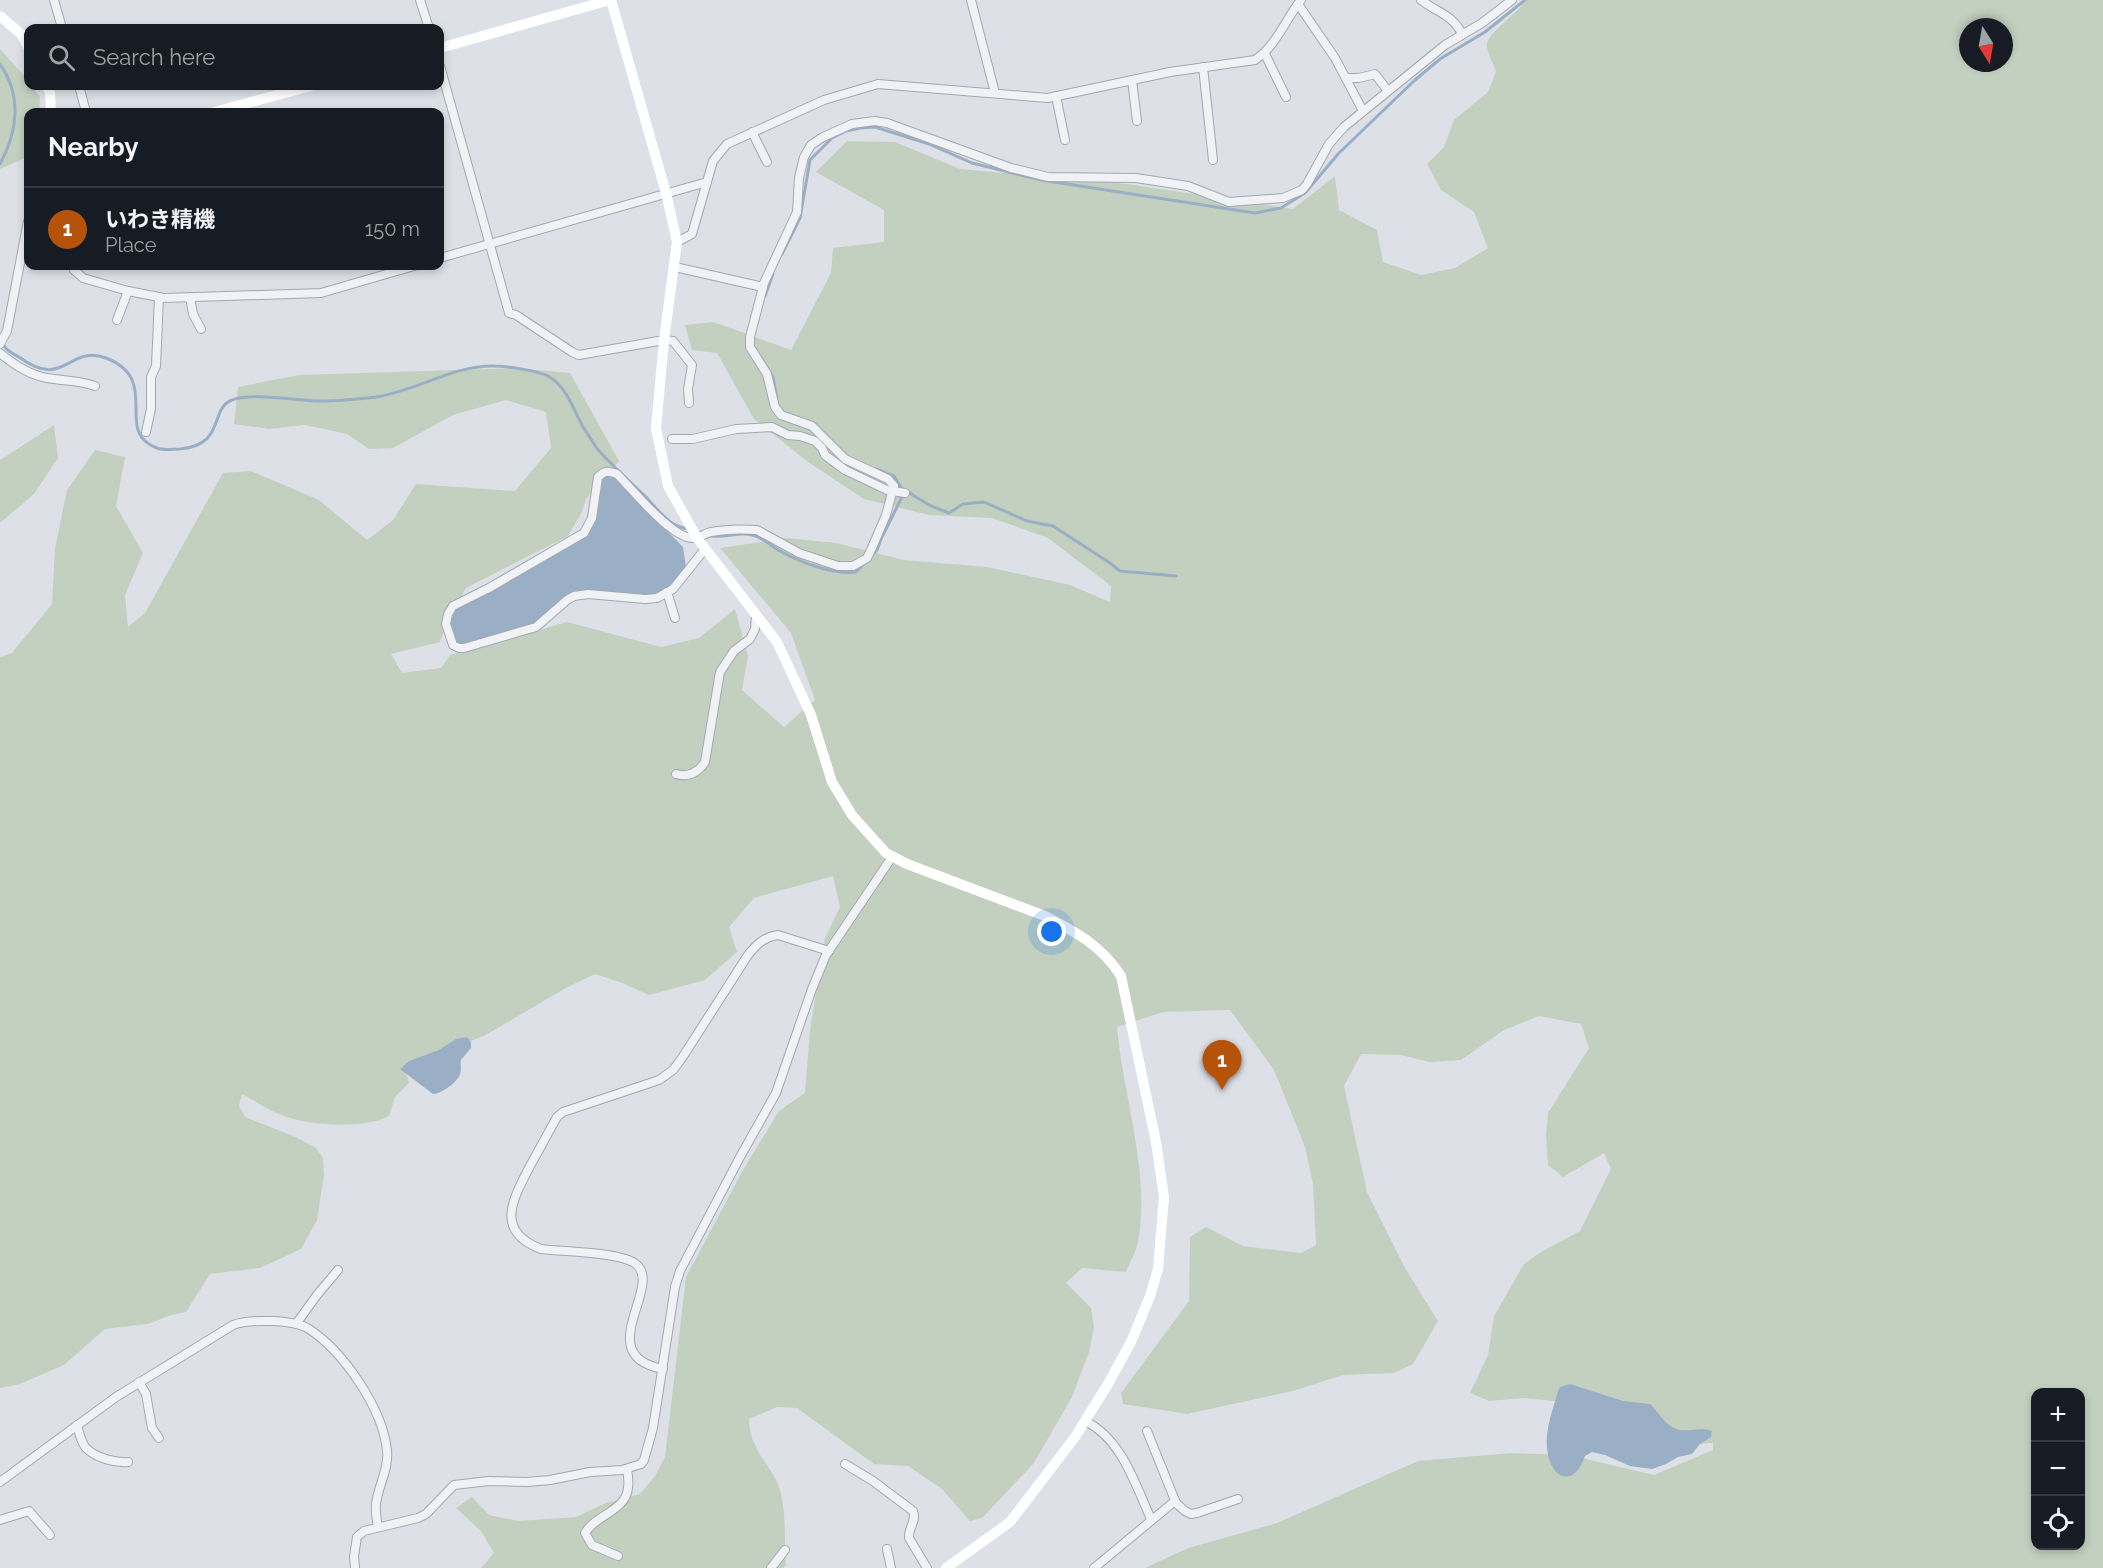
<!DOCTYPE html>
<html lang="en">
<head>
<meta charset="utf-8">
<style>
  :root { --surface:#171b24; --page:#20242c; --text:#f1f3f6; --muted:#9ea1a6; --line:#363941; --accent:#b45309 }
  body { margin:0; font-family:Raleway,"Noto Sans JP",sans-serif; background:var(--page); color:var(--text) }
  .controls { position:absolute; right:18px; bottom:18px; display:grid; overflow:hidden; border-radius:12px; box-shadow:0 3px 9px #0003 }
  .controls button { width:54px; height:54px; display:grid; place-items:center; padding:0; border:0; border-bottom:2px solid var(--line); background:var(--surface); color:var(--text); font:30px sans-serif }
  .compass { position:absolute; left:1959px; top:18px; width:54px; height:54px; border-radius:50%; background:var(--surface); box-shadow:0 3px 9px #0003; rotate:169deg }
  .you { position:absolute; left:1052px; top:932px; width:21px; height:21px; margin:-15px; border:4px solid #fff; border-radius:50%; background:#1a73e8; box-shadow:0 0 0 9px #1a73e833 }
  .badge { display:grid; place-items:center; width:39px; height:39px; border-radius:50%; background:var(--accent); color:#fff; font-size:20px; font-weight:700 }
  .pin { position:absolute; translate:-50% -50px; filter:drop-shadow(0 2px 3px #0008) }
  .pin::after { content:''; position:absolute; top:32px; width:21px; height:18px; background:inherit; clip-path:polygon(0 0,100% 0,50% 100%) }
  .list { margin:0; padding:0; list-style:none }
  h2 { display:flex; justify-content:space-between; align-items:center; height:78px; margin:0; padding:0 24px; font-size:26px }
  h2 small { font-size:20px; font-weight:400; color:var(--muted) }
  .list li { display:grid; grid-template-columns:39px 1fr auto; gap:18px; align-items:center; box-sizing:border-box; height:84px; padding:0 24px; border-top:2px solid var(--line) }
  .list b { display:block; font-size:22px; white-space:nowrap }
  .list p { margin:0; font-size:20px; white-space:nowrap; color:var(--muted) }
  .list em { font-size:20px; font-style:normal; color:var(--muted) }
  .icon { flex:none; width:33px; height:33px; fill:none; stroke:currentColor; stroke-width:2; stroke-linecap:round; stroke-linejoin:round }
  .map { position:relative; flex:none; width:2103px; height:1568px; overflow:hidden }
  .search { position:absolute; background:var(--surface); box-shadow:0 3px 9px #0003; left:24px; top:24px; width:420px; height:66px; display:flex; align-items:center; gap:15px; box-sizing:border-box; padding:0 21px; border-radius:12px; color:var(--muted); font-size:22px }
  .panel { position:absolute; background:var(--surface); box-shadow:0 3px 9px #0003; left:24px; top:108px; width:420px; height:162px; border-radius:12px }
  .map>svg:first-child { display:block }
  .green { fill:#c3d0bf; fill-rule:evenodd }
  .water { fill:#9aafc5 }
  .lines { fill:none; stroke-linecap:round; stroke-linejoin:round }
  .stream { stroke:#9aafc5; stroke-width:3 }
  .street-casing { stroke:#a3a8b0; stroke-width:10 }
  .street { stroke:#f0f2f5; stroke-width:8 }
  .secondary { stroke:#fff; stroke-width:10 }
</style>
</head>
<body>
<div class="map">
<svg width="2103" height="1568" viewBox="0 0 2103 1568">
  <rect width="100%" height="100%" fill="#dde1e7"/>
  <g class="green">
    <path d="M1526 0H2103V1568H1145L1188 1548 1277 1523 1418 1461 1511 1453 1569 1455 1654 1475 1713 1450V1443L1691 1444 1573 1403 1523 1398 1489 1401 1470 1393 1488 1355 1494 1316 1524 1264 1541 1252 1580 1231 1611 1169 1604 1153 1563 1177 1548 1165 1546 1135 1548 1113 1589 1048 1581 1024 1539 1016 1504 1030 1461 1060 1429 1062 1401 1055 1361 1054 1344 1086 1367 1192 1405 1268 1438 1321 1413 1364 1394 1373 1343 1375 1293 1391 1187 1414 1123 1404 1121 1393 1189 1301 1190 1237 1206 1227 1243 1246 1301 1253 1316 1245 1313 1184 1305 1147 1274 1070 1230 1010 1163 1012 1117 1027C1123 1096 1151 1174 1138 1242 1136 1252 1130 1262 1126 1272L1082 1268 1066 1283 1091 1308 1094 1327 1089 1352 1072 1397 1034 1463 982 1518 970 1521 942 1489 908 1466 874 1464 797 1408 777 1407 749 1419C749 1447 766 1459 777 1482 787 1503 784 1541 786 1565L783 1568H481L494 1553 481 1531 456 1508 472 1497 489 1515 519 1521 576 1517 606 1503 640 1494 655 1476 665 1457 686 1277 743 1170 779 1111 805 1093 810 1030 825 938 840 907 833 876 754 898 729 927 737 952 705 980 649 995 622 983 595 974 564 989 484 1036 404 1065 409 1083 395 1097 389 1116C365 1129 310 1126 284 1116 269 1111 255 1101 242 1094L239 1105 245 1117 296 1137 316 1148 323 1158 324 1175 317 1220 301 1249 260 1268 210 1274 186 1312 171 1315 148 1324 105 1329 64 1365 20 1384 0 1388V657L12 653 52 604 55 548 67 490 95 450 125 457 116 506 143 553 125 595 128 627 145 613 223 473 251 471 319 500 367 540 393 520 416 484 515 491 551 448 546 412 506 400 453 415 393 448 369 449 347 434 305 425 269 429 234 424 238 387 299 375 515 368 570 373 619 461 586 499 582 512 568 536 466 588 446 624 440 642 391 654 402 673 441 668 450 655 567 622 661 647 699 638 735 609 748 656 742 690 784 727 815 700 791 633 720 548 787 538 836 543 904 560 987 567 1070 585 1110 602 1111 586 1048 538 992 518 929 515 864 499 808 462 754 419 717 353 692 350 685 325 714 322 791 350 831 273 833 248 884 242V210L816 172 847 141 895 142 960 169 1127 184 1293 209 1335 176 1339 210 1377 230 1383 262 1421 275 1455 268 1488 248 1474 212 1441 190 1427 164 1444 147 1454 120 1488 92 1496 72C1494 64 1486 51 1487 44 1488 33 1518 13 1526 0ZM1968 27H2004V63H1968ZM2036 1392H2080V1546H2036Z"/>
    <polygon points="0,49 27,79 28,86 32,86 40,97 39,112 28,112 28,157 0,169"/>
    <polygon points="54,425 58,458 34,494 0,523 0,460"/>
  </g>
  <g class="water">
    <polygon points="609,475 615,478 683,547 686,567 671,586 656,594 645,596 588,591 573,592 565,596 534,623 463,644 456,642 450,624 455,609 491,592 587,536 596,519 602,479"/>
    <path d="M467 1037 471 1042V1048L461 1060C460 1064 462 1070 460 1074 458 1082 441 1094 433 1094L400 1069 409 1061 439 1050 456 1039Z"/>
    <path d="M1570 1384 1623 1401 1650 1404C1659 1412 1663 1423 1674 1428 1685 1434 1700 1426 1712 1431L1711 1437 1700 1444 1692 1454 1678 1457 1666 1464 1652 1469 1630 1466 1605 1455 1592 1452 1585 1456C1573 1490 1550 1478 1547 1448 1545 1430 1553 1409 1558 1391L1560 1387Z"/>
  </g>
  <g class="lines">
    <g class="stream">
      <path d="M0 64C22 95 18 131 0 164"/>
      <polyline points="782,254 800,218 810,160 832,138 846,131 860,128 875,127 929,144 972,163 1041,180 1255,213 1281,208 1305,193 1339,153 1415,80 1440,59 1485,32 1525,0"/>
      <polyline points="765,296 773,274"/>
      <path d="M2 342C5 350 12 353 19 357 65 391 68 344 106 358 163 380 112 432 157 448 164 451 173 449 180 449 226 445 209 409 232 400 250 392 300 401 322 401 340 401 359 399 376 397 417 391 453 365 494 366 506 366 542 371 551 378 567 388 574 411 583 427 589 435 594 446 601 453 615 468 631 483 646 497 654 506 662 516 672 523 676 526 683 528 689 529"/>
      <polyline points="762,359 773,377 777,399"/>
      <polyline points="817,426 829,438"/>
      <polyline points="908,492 929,505 949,513 963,504 984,502 1027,521 1053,526 1110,563 1120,571 1176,576"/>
      <path d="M706 535C721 540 737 531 752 535 763 537 771 546 780 551 799 562 834 575 856 572L877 550 881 539 901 499 902 489 894 476 876 469"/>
    </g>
    <g class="street-casing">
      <g id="street">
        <polyline points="54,0 62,28"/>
        <polyline points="420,0 429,28"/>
        <polyline points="971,0 995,93"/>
        <path d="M1421 0C1438 13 1453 15 1462 34"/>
        <polyline points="1298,4 1335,58 1363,111"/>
        <polyline points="1265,54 1286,97"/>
        <polyline points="440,66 509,313 516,315 572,352 579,355 664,340 673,341 692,365 688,389 689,403"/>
        <polyline points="1203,67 1213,160"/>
        <polyline points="1346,78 1359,78 1375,74 1388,91"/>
        <polyline points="1132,80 1137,121"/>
        <polyline points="79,86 86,112"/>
        <polyline points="1056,96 1065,140"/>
        <polyline points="752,132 767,162"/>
        <path d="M677 242 692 234 713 161 727 144 824 100 878 84 1048 98 1170 72 1255 60C1277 45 1285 20 1301 0"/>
        <polyline points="440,258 707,182"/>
        <polyline points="73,266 74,270 83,278 128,291 164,298 321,293 414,266"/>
        <polyline points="675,267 763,287"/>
        <polyline points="190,297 193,314 201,329"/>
        <polyline points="117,320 128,291"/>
        <polyline points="0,344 7,331 28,221"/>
        <path d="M0 353C13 364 30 375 47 378 64 381 79 380 95 386"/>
        <polyline points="146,432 151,409 151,377 156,366 159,297"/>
        <polyline points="672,439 693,439 736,429 772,427 788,435 800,436 815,441 822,448 825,455 845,470 887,490 905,493"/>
        <path d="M705 549 673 589 657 598 645 599 588 594 574 596 567 600 536 627 464 648H459L453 645 446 624 448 614 453 606 489 588 584 533 592 518 598 477C605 470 609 471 617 474 632 489 673 540 694 538 700 538 705 533 711 532 726 529 742 529 757 530L799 553 838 566H853L867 558 871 550 886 515 894 486 888 479 845 459 812 426 781 415 775 407 767 374 750 347V337L764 283 797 212 799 178 804 157 811 145 823 137 852 124 875 121 887 123 1011 168 1048 177 1136 178 1188 186 1229 202 1283 198 1302 190 1307 184 1329 144 1344 127 1445 45 1482 23 1512 0"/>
        <polyline points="667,592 675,618"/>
        <path d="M676 774C688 778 699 772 705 762L720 672 734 651 750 639 755 629 756 616"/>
        <polyline points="296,1324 317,1295 338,1270"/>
        <path d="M663 1369C588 1355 669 1282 633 1262 614 1252 565 1252 541 1249 494 1231 513 1199 530 1166 539 1150 548 1133 557 1117L563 1112 659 1080 673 1070 682 1058 748 955C757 944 764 937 778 935L829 951"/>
        <polyline points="139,1382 146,1394 152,1428 159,1438"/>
        <path d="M1085 1421C1122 1439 1135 1484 1151 1519"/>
        <path d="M77 1425C79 1433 81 1442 86 1448 96 1458 115 1463 128 1462"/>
        <polyline points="1147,1431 1176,1503 1185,1511 1191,1514 1197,1513 1238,1499"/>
        <path d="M845 1464 873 1481 913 1511C917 1521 908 1528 909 1538L927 1568"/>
        <path d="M0 1482 116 1397 233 1325C250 1319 294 1319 309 1329 344 1352 383 1409 387 1451 389 1469 378 1486 376 1504 375 1512 377 1520 378 1527"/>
        <polyline points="0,1520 29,1511 50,1535"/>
        <polyline points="887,1549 891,1568"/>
        <path d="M618 1556 592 1545 585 1533C595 1515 626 1511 628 1488 629 1482 628 1475 627 1469"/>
        <polyline points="355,1568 354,1556 357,1537 364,1531 418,1518 426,1514 454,1485 489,1481 527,1482 550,1480 590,1472 622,1470 641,1464 644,1460 653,1428 675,1287 680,1271 740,1157 776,1093 812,989 826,955 892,857"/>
        <polyline points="771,1568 785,1550"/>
        <polyline points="1094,1568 1175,1501"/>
      </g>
    </g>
    <use href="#street" class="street"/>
    <g class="secondary">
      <path d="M611 0 666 193 677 242 664 340 656 428 668 486 697 538 777 642 811 715 832 782 852 815 886 853 907 864 1045 916C1076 932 1102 946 1121 976L1156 1142 1164 1197 1158 1269 1150 1296 1131 1342 1108 1384 1075 1437 1010 1522 946 1568"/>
      <polyline points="0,16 21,34 28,47"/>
      <polyline points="440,48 610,0"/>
      <polyline points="47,86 50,93 51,112"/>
      <polyline points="214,112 311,86"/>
    </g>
  </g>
</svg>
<div class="controls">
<button>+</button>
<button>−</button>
<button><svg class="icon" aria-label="locate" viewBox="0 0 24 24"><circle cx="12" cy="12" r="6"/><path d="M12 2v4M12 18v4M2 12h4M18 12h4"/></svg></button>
</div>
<svg class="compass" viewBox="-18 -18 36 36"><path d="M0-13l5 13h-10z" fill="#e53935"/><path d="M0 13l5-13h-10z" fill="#9ea1a6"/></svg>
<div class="you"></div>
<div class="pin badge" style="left:1222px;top:1090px">1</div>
<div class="search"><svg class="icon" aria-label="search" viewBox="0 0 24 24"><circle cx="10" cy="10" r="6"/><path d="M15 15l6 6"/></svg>Search here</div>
<section class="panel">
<h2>Nearby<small></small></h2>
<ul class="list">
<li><span class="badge">1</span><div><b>いわき精機</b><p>Place</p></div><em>150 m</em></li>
</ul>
</section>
</div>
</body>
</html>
